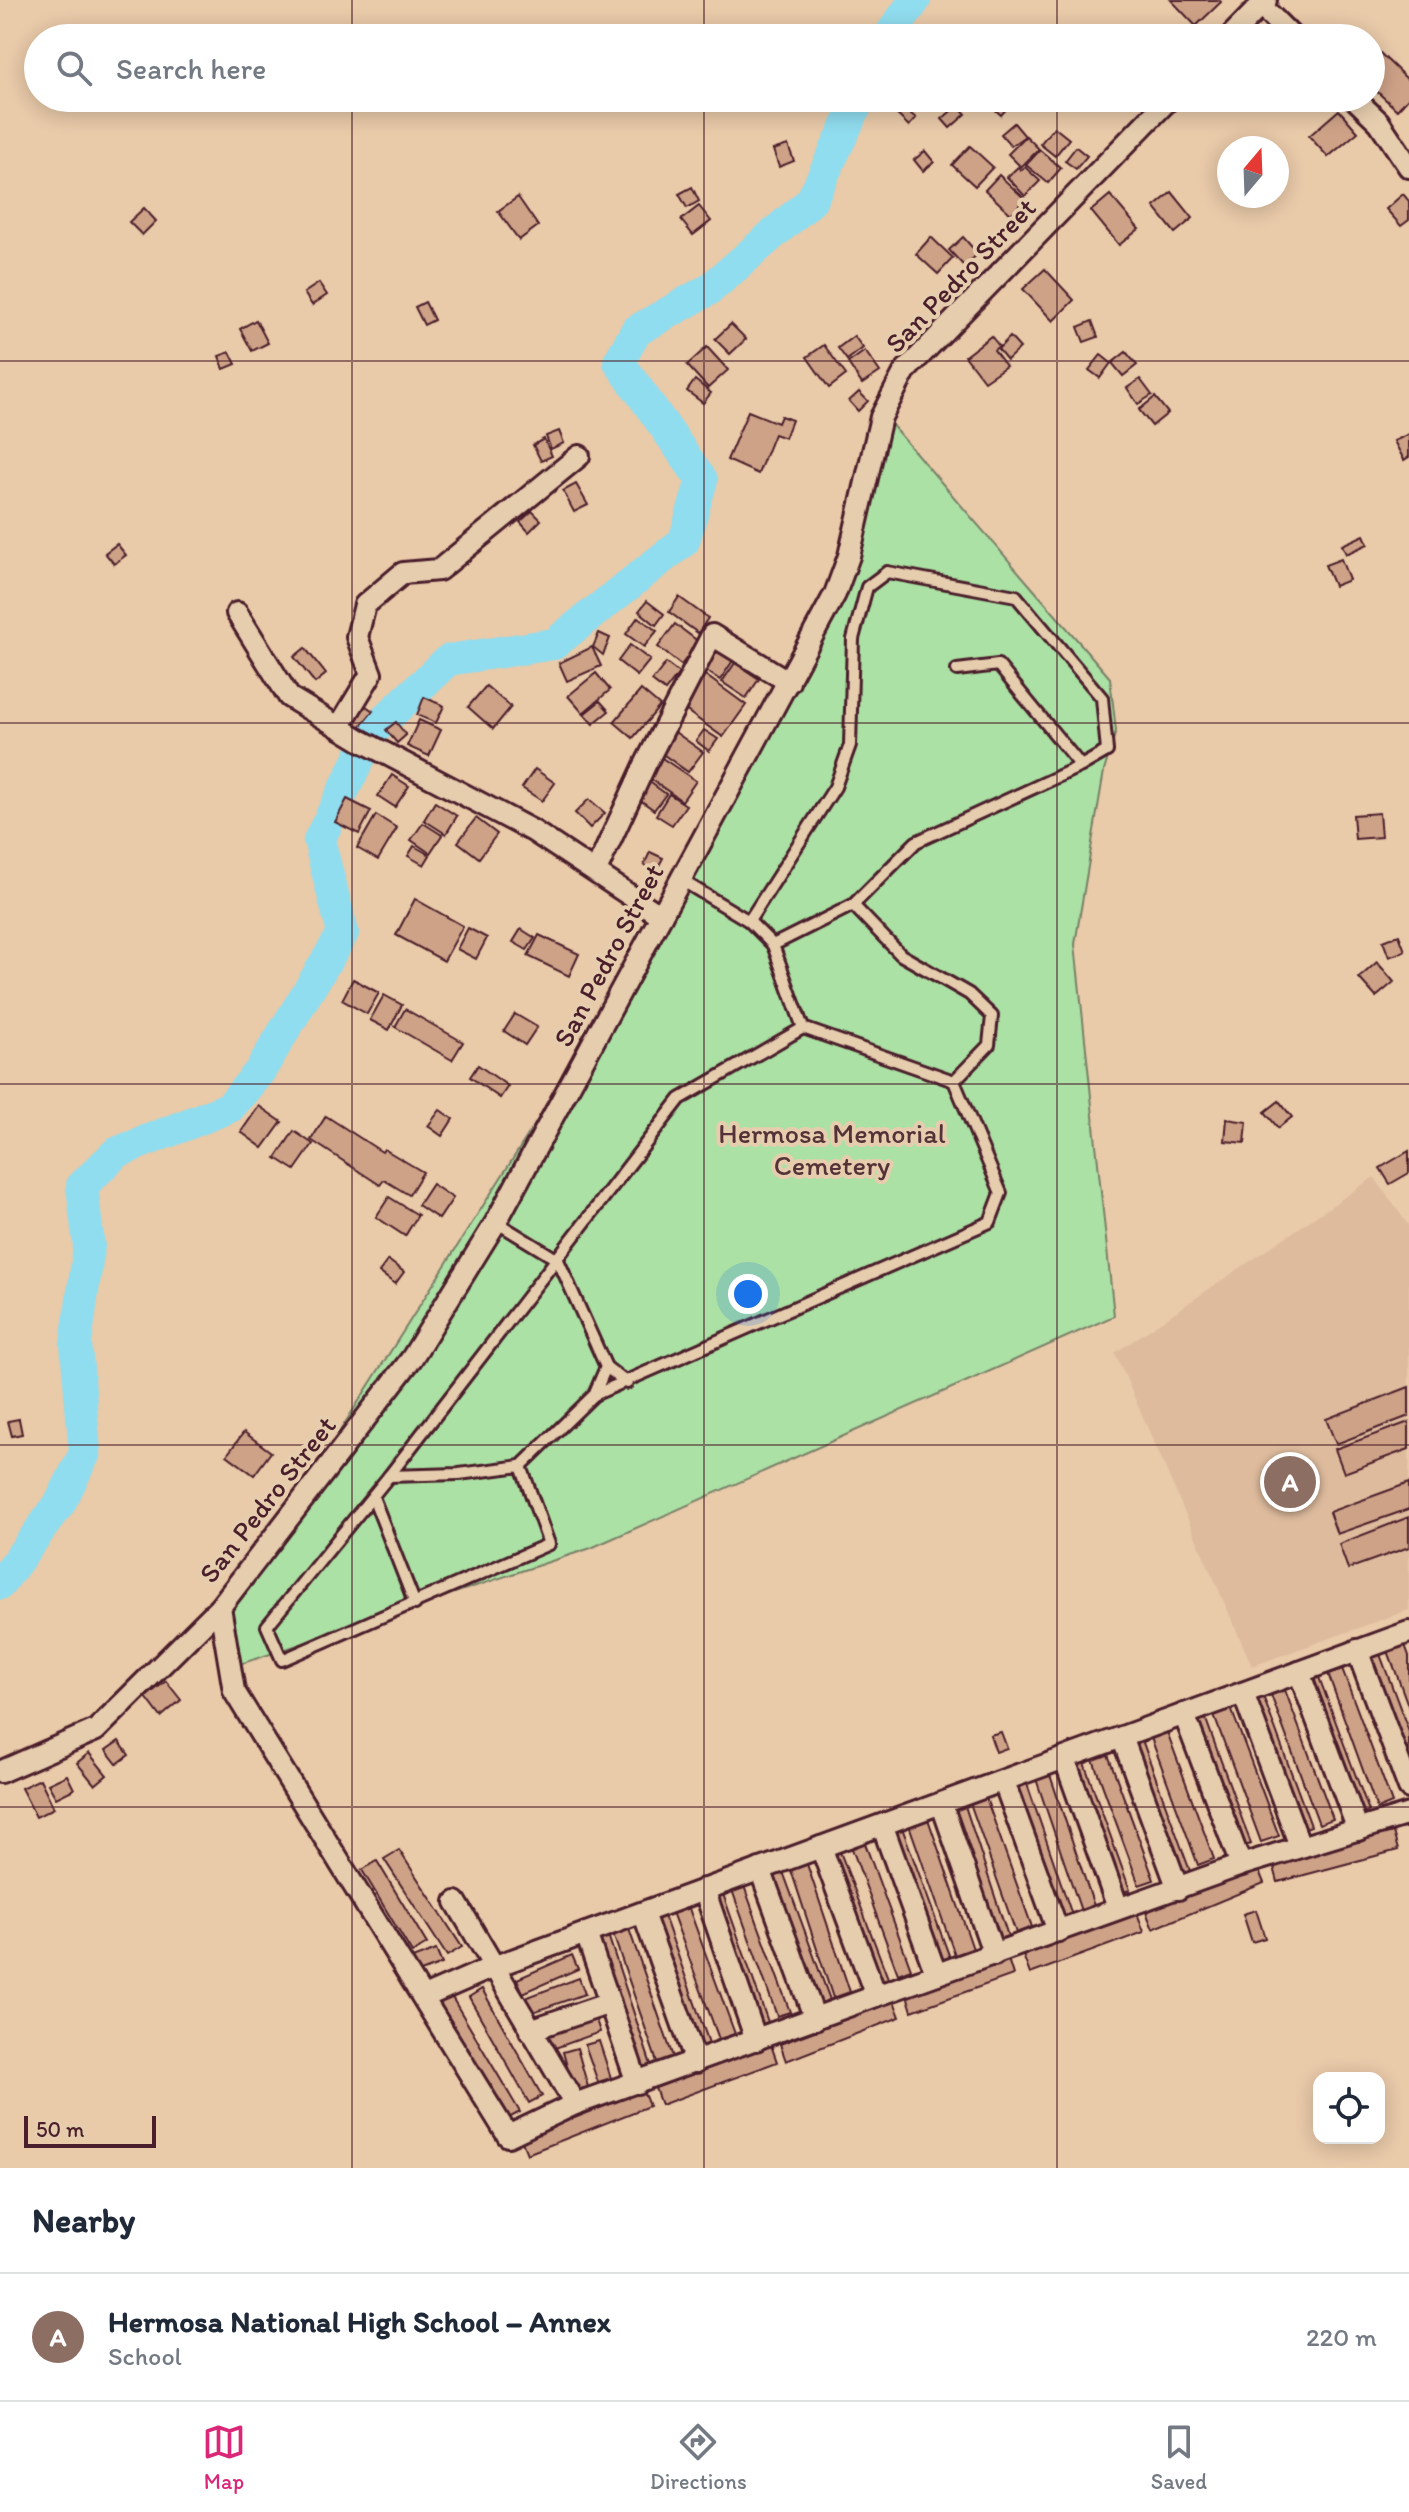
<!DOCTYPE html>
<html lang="en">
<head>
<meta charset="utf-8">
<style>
  :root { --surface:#fff; --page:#f6f6f7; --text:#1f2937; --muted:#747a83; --line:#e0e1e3; --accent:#db2777 }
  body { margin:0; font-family:Itim,sans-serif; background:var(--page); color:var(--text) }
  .controls { position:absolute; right:24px; bottom:24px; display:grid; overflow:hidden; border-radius:16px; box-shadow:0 4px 20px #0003 }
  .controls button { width:72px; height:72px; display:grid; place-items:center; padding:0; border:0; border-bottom:2px solid var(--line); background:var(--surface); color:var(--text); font:40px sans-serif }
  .compass { position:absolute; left:1217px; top:136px; width:72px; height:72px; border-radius:50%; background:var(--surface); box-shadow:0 4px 20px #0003; rotate:19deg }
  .scale { position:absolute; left:24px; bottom:20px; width:132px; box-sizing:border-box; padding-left:8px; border:4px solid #4a1f2b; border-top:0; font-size:22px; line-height:28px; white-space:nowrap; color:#4a1f2b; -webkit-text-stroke:6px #e6cdae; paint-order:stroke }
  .you { position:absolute; left:748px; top:1294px; width:28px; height:28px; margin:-20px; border:6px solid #fff; border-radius:50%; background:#1a73e8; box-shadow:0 0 0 12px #1a73e833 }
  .badge { display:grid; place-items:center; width:52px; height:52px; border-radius:50%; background:var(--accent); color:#fff; font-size:26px; font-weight:700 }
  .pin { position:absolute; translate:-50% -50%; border:4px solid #fff; box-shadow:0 2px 8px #0006 }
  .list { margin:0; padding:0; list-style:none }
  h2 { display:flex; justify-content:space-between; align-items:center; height:104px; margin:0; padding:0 32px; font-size:34px }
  h2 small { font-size:26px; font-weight:400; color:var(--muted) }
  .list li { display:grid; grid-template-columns:52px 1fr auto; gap:24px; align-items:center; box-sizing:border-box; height:128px; padding:0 32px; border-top:2px solid var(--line) }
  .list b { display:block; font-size:30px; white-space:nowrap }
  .list p { margin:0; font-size:26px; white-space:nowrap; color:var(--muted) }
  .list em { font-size:26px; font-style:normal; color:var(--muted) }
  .icon { flex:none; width:44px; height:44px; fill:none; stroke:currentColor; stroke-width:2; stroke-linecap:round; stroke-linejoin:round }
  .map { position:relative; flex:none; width:1409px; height:2168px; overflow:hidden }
  .search { position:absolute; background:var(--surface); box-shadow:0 4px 20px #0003; left:24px; right:24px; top:24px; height:88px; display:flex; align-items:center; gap:20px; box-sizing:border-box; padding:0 28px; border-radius:44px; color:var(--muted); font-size:30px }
  .sheet { height:232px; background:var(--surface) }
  nav { display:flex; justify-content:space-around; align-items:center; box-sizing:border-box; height:112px; border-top:2px solid var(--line); background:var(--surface); font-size:22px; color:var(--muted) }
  nav a { display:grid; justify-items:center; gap:4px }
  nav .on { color:var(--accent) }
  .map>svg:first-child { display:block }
  .built { fill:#debb9d }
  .green { fill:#abe1a4; stroke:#7a8068; stroke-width:2 }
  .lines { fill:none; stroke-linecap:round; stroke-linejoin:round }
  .river { stroke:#90ddef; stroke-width:32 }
  .building { fill:#cea287; stroke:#4a1f2b; stroke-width:2 }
  .lane-casing { stroke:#4a1f2b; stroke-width:16 }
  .street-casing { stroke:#4a1f2b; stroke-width:26 }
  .lane { stroke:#e6cdae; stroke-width:10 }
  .street { stroke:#e6cdae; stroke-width:20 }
  .grid { fill:none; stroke:#4a1f2b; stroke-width:2; stroke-opacity:0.55 }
  .labels { text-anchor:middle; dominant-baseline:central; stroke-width:8; stroke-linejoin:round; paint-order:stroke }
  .street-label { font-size:28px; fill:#4a1f2b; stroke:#e6cdae }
  .park-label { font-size:28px; fill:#543237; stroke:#e6cdae }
</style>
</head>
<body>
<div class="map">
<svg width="1409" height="2168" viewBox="0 0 1409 2168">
  <rect width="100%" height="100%" fill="#e9caa9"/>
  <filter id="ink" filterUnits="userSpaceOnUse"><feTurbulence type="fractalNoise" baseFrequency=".0125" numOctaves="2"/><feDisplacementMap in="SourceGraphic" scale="16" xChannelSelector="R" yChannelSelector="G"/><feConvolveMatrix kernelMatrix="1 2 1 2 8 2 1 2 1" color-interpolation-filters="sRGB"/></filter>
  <g filter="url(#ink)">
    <polygon class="built" points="1374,1177 1409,1226 1409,1610 1252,1666 1115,1353"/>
    <polygon class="green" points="890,423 1110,678 1116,731 1104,771 1075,944 1114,1316 591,1548 234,1666 223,1615 655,935 843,592"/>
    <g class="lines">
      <g class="river">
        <polyline points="888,38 915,0"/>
        <polyline points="0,1584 60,1503 85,1453 76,1344 89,1246 82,1186 116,1153 230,1107 260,1071 343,933 319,840 373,731 448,660 554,644 684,541 702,480 619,362 636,331 710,289 811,201 860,98"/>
      </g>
    </g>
    <g class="building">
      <polygon points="1171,0 1219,0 1221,2 1196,26"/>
      <polygon points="1378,51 1409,81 1409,97 1397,110 1371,86 1371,58"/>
      <polygon points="982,98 1016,98 1001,115"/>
      <polygon points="900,105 916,118 909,126 894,112"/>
      <polygon points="958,105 966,114 950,128 942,119"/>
      <polygon points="1339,110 1358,132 1328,157 1309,136"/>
      <polygon points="1014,123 1025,136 1011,146 1001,134"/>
      <polygon points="1054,127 1069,139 1055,156 1040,144"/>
      <polygon points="1026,136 1039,149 1021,167 1008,154"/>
      <polygon points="788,145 794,161 779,167 773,150"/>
      <polygon points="970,146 993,167 975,186 952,165"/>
      <polygon points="1076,147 1087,156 1076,169 1065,161"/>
      <polygon points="1040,150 1061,168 1048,183 1026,165"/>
      <polygon points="925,151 934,162 923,171 914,160"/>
      <polygon points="1018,167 1021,170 1025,167 1040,181 1025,196 1007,177"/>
      <polygon points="999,175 1025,199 1011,214 985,190"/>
      <polygon points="692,187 699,201 687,208 679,194"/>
      <polygon points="1172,192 1193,218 1175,233 1154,207"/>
      <polygon points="1403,194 1409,201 1409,220 1401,226 1386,209"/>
      <polygon points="1110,195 1139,229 1119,245 1091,211"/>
      <polygon points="518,197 538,226 519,240 498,211"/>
      <polygon points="699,206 711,221 693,235 681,220"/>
      <polygon points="144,208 156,221 142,235 129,222"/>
      <polygon points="931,237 953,258 938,274 916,254"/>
      <polygon points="963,237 978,254 964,266 949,250"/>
      <polygon points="1045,269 1074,300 1053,321 1023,289"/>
      <polygon points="319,283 327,295 312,305 304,293"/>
      <polygon points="425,302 434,320 424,325 415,307"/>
      <polygon points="256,320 268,343 252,351 240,329"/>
      <polygon points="1092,321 1098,337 1084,342 1078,327"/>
      <polygon points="731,324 746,339 730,354 715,339"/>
      <polygon points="854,336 863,348 847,360 838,348"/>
      <polygon points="991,336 999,346 994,350 1006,366 984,381 965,356"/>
      <polygon points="1010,337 1020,348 1007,360 998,349"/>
      <polygon points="824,345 846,375 829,388 807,357"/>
      <polygon points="707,347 728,370 708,388 687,365"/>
      <polygon points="865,351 880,372 862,384 848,363"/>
      <polygon points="230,352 236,364 224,369 219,356"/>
      <polygon points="1126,352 1137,365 1123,376 1112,363"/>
      <polygon points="1101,355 1111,363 1100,378 1089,370"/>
      <polygon points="1140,379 1152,395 1138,404 1127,388"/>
      <polygon points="695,380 711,393 703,403 687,391"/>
      <polygon points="859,392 868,401 858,411 849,401"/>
      <polygon points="1155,397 1168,413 1152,426 1139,410"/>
      <polygon points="748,411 778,423 781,416 792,420 785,438 774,434 758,474 727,460"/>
      <polygon points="559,431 564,443 551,449 546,436"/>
      <polygon points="1409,434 1409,457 1404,460 1394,441"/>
      <polygon points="544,439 552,456 541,461 533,445"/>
      <polygon points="576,484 588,505 574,512 563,491"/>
      <polygon points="532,511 541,520 529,532 520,522"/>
      <polygon points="1364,535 1368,544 1346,554 1342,545"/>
      <polygon points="117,544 126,555 114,564 105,553"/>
      <polygon points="1341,559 1349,580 1334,586 1325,565"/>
      <polygon points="679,597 708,618 698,633 669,612"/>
      <polygon points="647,601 664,614 656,625 639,611"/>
      <polygon points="638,617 657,631 644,647 626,634"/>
      <polygon points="675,624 699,642 681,665 658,647"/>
      <polygon points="599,633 610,638 603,655 593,647"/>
      <polygon points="630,645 650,660 637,676 618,661"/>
      <polygon points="713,645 734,659 720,680 699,666"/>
      <polygon points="592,647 601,666 567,681 559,663"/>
      <polygon points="305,648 326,674 315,683 294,657"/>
      <polygon points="666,663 679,673 665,691 652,681"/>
      <polygon points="735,663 759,679 746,698 722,682"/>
      <polygon points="701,672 746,705 723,737 677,704"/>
      <polygon points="596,673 610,690 583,713 568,696"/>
      <polygon points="486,686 511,707 493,729 468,707"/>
      <polygon points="641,690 660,706 633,738 614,722"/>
      <polygon points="424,697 444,706 436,723 417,715"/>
      <polygon points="359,701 373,711 360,727 346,717"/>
      <polygon points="600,701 609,711 593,724 584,714"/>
      <polygon points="419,720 441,730 429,756 407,746"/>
      <polygon points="396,722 406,735 397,743 386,730"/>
      <polygon points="672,730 703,752 688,772 657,750"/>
      <polygon points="704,730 718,739 709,751 696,741"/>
      <polygon points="659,756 696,781 682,801 645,775"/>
      <polygon points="535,769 555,783 542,801 522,788"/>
      <polygon points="392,775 409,786 395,807 378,796"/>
      <polygon points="644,778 666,794 654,810 632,794"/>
      <polygon points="669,794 686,805 672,825 656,815"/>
      <polygon points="347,799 371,811 359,834 335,822"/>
      <polygon points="589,799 605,813 590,828 575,813"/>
      <polygon points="435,802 457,816 446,834 424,820"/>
      <polygon points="1379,813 1381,837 1355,839 1353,815"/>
      <polygon points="376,815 397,828 378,860 357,848"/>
      <polygon points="476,818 497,834 479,858 458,842"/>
      <polygon points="423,823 442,835 430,853 411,840"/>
      <polygon points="414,846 430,855 424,865 408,856"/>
      <polygon points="650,852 663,858 656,871 644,865"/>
      <polygon points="415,899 463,926 444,961 396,935"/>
      <polygon points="468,928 487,938 476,959 457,949"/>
      <polygon points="521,929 535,938 527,950 513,942"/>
      <polygon points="539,935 579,954 569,976 528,956"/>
      <polygon points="1399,935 1405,951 1389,957 1383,941"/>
      <polygon points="1377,962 1394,982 1376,997 1359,978"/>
      <polygon points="353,979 379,993 367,1014 342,1000"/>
      <polygon points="384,995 402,1005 389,1030 370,1020"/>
      <polygon points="405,1009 463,1042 452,1060 395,1027"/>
      <polygon points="515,1014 537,1027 525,1045 504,1031"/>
      <polygon points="478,1065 508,1086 500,1098 470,1077"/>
      <polygon points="1279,1101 1292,1117 1278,1128 1265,1112"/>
      <polygon points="259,1106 282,1122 263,1148 241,1132"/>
      <polygon points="440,1110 453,1119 442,1136 428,1126"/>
      <polygon points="326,1116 382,1152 384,1149 423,1172 409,1195 384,1180 380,1185 311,1140"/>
      <polygon points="1227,1119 1247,1122 1245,1143 1225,1141"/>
      <polygon points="294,1131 313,1144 295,1170 276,1158"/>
      <polygon points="1409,1151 1409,1173 1390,1184 1380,1168"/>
      <polygon points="432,1184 453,1198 439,1219 418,1205"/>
      <polygon points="389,1197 418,1215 405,1236 376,1217"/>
      <polygon points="388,1260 404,1272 395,1284 379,1272"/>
      <polygon points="1409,1387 1409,1416 1336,1444 1326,1419"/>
      <polygon points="19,1419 22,1434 12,1436 8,1421"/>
      <polygon points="1409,1422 1409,1449 1344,1473 1335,1449"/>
      <polygon points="244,1432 271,1452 254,1475 227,1455"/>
      <polygon points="1409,1483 1409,1509 1337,1534 1329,1512"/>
      <polygon points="1409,1517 1409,1547 1348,1569 1339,1544"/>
      <polygon points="1404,1642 1409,1656 1409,1708 1387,1648"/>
      <polygon points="1378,1649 1409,1732 1409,1784 1361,1656"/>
      <polygon points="1340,1663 1392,1803 1377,1809 1326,1668"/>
      <polygon points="1317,1672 1369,1811 1354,1817 1302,1678"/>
      <polygon points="166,1681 181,1700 161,1717 146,1697"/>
      <polygon points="1285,1690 1333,1819 1319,1824 1271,1695"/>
      <polygon points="1263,1696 1311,1826 1295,1832 1247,1702"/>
      <polygon points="1229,1703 1279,1836 1261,1842 1212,1710"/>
      <polygon points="1204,1714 1251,1844 1235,1849 1188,1719"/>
      <polygon points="1166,1729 1214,1859 1198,1865 1150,1735"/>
      <polygon points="1001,1732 1007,1748 996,1752 990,1735"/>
      <polygon points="1142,1740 1190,1871 1174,1876 1126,1746"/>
      <polygon points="119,1741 129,1755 117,1764 106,1750"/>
      <polygon points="1106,1749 1154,1880 1139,1885 1091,1754"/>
      <polygon points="89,1753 107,1775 95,1785 77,1763"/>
      <polygon points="1083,1760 1130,1890 1114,1895 1068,1766"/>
      <polygon points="1049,1772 1094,1906 1081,1911 1035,1776"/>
      <polygon points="67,1775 74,1789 56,1798 48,1784"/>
      <polygon points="40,1779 54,1808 36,1817 21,1788"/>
      <polygon points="1026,1781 1072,1915 1057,1920 1010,1786"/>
      <polygon points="986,1798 1032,1927 1016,1933 970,1803"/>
      <polygon points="965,1806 1008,1936 990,1942 946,1812"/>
      <polygon points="928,1819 973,1949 955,1955 909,1825"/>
      <polygon points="901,1825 950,1958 933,1964 885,1831"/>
      <polygon points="1393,1832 1398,1850 1278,1882 1273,1863"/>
      <polygon points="863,1838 911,1969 898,1974 850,1843"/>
      <polygon points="839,1849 889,1981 875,1986 825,1854"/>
      <polygon points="399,1850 462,1947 447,1956 384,1859"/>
      <polygon points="377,1861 427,1944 412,1953 362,1870"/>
      <polygon points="807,1864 850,1992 833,1998 791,1870"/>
      <polygon points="1257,1866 1264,1883 1153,1929 1146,1912"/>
      <polygon points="782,1869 830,2000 812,2006 763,1876"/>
      <polygon points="744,1886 790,2012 777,2016 732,1890"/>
      <polygon points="723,1894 768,2022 753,2027 708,1899"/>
      <polygon points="688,1906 735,2034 719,2039 672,1912"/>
      <polygon points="1256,1910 1265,1938 1252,1942 1243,1914"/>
      <polygon points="663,1913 710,2046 693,2052 645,1919"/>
      <polygon points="1137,1913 1144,1932 1030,1974 1023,1955"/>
      <polygon points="629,1929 674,2060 658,2065 613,1934"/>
      <polygon points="608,1935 651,2065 634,2071 591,1941"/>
      <polygon points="436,1950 442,1964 413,1975 407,1961"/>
      <polygon points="572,1955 578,1969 523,1993 517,1979"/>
      <polygon points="1008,1959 1013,1975 912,2011 907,1995"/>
      <polygon points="579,1978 585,1994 530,2013 525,1998"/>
      <polygon points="482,1989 542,2096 529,2103 469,1997"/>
      <polygon points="450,1994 520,2112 509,2118 438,2000"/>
      <polygon points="894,2001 900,2017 786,2061 780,2044"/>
      <polygon points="594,2014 600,2032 544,2052 538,2033"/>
      <polygon points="599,2041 611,2078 598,2082 585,2045"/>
      <polygon points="771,2045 777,2062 661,2105 655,2088"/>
      <polygon points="577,2048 588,2087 574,2091 563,2052"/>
      <polygon points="643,2091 649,2106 527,2154 521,2139"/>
    </g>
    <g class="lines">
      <g class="lane-casing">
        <g id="lane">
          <polyline points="681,880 749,921 835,787 850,745 853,639 867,587 887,572 1016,596 1102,698 1107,751 1081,766 998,665 957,670"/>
          <polyline points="853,905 901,955 969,994 992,1016 989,1045 954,1081"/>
          <polyline points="773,945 853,905 916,842 1081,766"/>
          <polyline points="606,1367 627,1383"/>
          <polyline points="594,1395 990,1222 1001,1193 954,1081 803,1028 773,945 749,921"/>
          <polyline points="521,1466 549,1544 282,1660 267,1626 389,1476 680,1099 803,1028"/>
          <polyline points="389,1476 459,1474 521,1466 594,1395 606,1367 558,1260 496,1222"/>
          <polyline points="373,1497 415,1604"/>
        </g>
      </g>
      <g class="street-casing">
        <g id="street">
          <polyline points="1260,5 1293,38"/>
          <polyline points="1229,38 1266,0"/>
          <polyline points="1354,98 1379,122 1409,167"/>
          <polyline points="237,613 289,697 360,740 533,831 661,916"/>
          <polyline points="339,727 371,674 357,637 365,605 403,573 439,570 579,456"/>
          <polyline points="596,871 645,765 712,635 789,682"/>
          <polyline points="220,1607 234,1691 508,2136 575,2104 1241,1865 1409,1814"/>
          <polyline points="1357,1650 1409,1788"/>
          <polyline points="1299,1672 1358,1830"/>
          <polyline points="1243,1693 1300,1846"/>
          <polyline points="1184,1714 1241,1865"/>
          <polyline points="1122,1737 1178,1889"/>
          <polyline points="1065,1760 1118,1908"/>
          <polyline points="0,1772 96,1730 220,1607 412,1358 496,1222 835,594 849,556 881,417 905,371 1170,98"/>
          <polyline points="1004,1782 1058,1931"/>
          <polyline points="942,1805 994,1955"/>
          <polyline points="883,1827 936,1974"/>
          <polyline points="821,1847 876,1996"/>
          <polyline points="760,1869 815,2019"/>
          <polyline points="704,1889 756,2040"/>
          <polyline points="456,1902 575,2104"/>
          <polyline points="643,1913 696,2062"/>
          <polyline points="586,1933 637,2083"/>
          <polyline points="424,1997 493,1967 1409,1632"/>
          <polyline points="530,2030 610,2003"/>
        </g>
      </g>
      <use href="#lane" class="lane"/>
      <use href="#street" class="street"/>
    </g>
  </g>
  <path class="grid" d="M352 0V38M704 0V38M1057 0V38M352 98V2168M704 98V2168M1057 98V2168M0 361H1409M0 723H1409M0 1084H1409M0 1445H1409M0 1807H1409"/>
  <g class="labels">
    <g class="street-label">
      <text transform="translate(960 275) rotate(-46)">San Pedro Street</text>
      <text transform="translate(608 955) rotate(-62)">San Pedro Street</text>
      <text transform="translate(267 1499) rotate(-52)">San Pedro Street</text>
    </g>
    <g class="park-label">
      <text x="832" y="1133">Hermosa Memorial<tspan x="832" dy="32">Cemetery</tspan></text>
    </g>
  </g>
</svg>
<div class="controls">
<button><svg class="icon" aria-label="locate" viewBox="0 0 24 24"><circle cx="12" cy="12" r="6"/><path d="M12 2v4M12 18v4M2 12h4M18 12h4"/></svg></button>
</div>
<svg class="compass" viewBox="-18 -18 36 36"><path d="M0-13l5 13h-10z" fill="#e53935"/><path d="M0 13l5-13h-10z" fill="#747a83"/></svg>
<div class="scale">50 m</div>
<div class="you"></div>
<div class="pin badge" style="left:1290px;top:1482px;background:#8d6e63">A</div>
<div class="search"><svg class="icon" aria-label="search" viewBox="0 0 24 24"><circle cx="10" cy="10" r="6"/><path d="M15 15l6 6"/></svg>Search here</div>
</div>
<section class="sheet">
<h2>Nearby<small></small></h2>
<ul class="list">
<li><span class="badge" style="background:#8d6e63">A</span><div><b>Hermosa National High School – Annex</b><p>School</p></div><em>220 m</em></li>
</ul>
</section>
<nav>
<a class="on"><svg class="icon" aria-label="map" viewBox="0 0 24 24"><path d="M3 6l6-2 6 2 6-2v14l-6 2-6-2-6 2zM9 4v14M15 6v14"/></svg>Map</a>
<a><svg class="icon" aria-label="directions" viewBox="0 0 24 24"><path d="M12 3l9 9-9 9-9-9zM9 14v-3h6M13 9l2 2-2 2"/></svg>Directions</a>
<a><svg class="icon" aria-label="saved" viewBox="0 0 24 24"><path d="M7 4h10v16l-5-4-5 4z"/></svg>Saved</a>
</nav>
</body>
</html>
